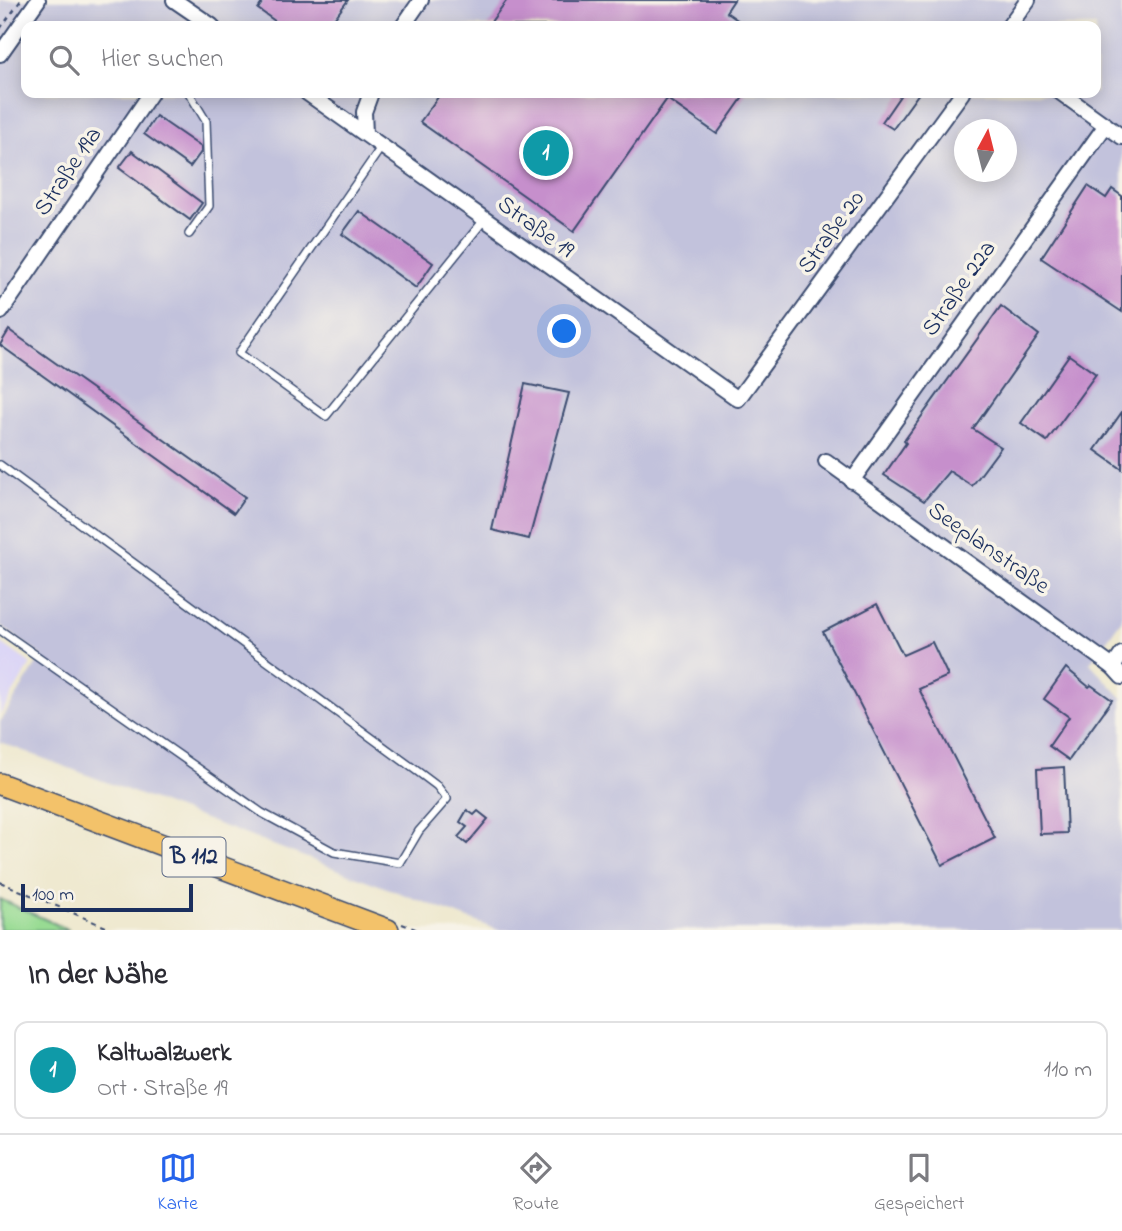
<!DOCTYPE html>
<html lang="de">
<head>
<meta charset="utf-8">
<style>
  :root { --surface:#fff; --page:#f2f2f3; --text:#2b2b33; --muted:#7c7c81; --line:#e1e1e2; --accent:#2563eb }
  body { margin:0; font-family:"Indie Flower",sans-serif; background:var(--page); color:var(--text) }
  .compass { position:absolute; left:954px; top:119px; width:63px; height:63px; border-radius:50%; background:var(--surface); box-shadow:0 4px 18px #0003; rotate:7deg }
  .scale { position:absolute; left:21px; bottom:18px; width:172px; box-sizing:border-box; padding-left:7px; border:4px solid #1b2f5e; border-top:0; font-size:19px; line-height:24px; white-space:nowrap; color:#1b2f5e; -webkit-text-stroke:5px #f7f3e8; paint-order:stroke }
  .you { position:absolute; left:565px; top:332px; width:24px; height:24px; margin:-18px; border:5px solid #fff; border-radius:50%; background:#1a73e8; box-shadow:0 0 0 10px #1a73e833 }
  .badge { display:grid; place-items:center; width:46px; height:46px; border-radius:50%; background:var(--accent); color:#fff; font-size:23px; font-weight:700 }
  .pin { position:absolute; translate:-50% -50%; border:4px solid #fff; box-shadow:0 2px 7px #0006 }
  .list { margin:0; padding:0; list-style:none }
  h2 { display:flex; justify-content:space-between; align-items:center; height:91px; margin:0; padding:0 28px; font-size:30px }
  h2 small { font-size:23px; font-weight:400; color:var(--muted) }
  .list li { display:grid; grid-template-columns:46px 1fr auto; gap:21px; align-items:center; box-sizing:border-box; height:98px; margin:0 14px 14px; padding:0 14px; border:2px solid var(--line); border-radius:14px }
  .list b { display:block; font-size:26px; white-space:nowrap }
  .list p { margin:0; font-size:23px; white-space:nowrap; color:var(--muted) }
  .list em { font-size:23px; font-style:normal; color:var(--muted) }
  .icon { flex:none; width:38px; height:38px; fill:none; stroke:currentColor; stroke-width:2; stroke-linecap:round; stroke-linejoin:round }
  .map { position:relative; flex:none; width:1122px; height:930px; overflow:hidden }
  .search { position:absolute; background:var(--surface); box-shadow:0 4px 18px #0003; left:21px; right:21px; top:21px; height:77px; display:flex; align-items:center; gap:18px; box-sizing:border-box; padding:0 24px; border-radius:14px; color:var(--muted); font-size:26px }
  .sheet { height:203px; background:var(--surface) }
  nav { display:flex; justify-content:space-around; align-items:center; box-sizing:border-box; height:98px; border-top:2px solid var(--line); background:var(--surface); font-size:19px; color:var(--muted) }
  nav a { display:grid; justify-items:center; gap:4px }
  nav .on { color:var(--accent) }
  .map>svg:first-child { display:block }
  .built { fill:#dcd6f6 }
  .industrial { fill:#c2c2dc; fill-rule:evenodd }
  .green { fill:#98db93; stroke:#5a8578; stroke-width:2 }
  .building { fill:#c68fcc }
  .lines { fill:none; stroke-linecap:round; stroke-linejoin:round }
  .lane-casing { stroke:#3b4b6f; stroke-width:10 }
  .street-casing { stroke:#3b4b6f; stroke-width:18 }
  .primary-casing { stroke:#3b4b6f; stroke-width:24 }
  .path { stroke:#3b4b6f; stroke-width:2; stroke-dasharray:5 5; stroke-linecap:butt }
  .lane { stroke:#fff; stroke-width:7 }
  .street { stroke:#fff; stroke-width:14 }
  .primary { stroke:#f3c26a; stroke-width:21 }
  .labels { text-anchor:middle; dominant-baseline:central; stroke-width:7; stroke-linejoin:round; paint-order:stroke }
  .shield { fill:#f7f3e8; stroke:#5d6a87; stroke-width:2 }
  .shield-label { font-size:23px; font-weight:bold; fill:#1b2f5e }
  .street-label { font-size:24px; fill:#1b2f5e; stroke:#f7f3e8 }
</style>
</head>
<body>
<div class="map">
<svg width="1122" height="930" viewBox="0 0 1122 930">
  <rect width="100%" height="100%" fill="#f7f3e8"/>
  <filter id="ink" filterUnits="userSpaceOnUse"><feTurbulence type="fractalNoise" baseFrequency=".0143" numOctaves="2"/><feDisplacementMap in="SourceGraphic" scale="14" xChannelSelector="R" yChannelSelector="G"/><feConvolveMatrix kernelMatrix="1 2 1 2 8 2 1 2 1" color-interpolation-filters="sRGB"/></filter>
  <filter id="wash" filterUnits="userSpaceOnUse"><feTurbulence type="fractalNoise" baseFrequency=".00686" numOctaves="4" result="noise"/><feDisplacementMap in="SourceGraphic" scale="28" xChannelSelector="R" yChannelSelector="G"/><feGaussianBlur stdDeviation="1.57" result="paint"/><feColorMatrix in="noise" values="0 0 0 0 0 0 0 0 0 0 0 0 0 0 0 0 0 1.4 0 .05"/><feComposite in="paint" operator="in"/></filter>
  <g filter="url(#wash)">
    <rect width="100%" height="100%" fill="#efe9d0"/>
    <polygon class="built" points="0,642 31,664 0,715"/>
    <path class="industrial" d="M0 0H1122V619L1090 663 1122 698V930H498L0 742V722L42 656 0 625ZM26 26H1096V93H26ZM964 130H1006V172H964Z"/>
    <polygon class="green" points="0,899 69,930 0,930"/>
    <g id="blocks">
      <g class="building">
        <polygon points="264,0 348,0 329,26 282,26 258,9"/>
        <polygon points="507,0 734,0 726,12 746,26 488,26"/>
        <polygon points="441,93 746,93 717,134 667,99 574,231 420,122"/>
        <polygon points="902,93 919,93 893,129 882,122"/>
        <polygon points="156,116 201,147 201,152 190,167 144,134"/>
        <polygon points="132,151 202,203 190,220 119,168"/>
        <polygon points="1088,186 1106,198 1112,189 1122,196 1122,312 1041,258"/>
        <polygon points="359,211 433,263 416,288 342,234"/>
        <polygon points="1001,306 1039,335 973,429 1001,447 972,486 949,471 924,501 884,475 906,443 904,441"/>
        <polygon points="9,330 245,497 234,513 0,345"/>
        <polygon points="1069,355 1096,374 1047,441 1021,423"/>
        <polygon points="525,384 569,393 529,539 492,530"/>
        <polygon points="1122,412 1122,469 1095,450"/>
        <polygon points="877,604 903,655 932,642 948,676 919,689 995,838 942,865 823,632"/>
        <polygon points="1066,668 1089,687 1091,685 1112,700 1069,760 1049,746 1069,717 1044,699"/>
        <polygon points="1064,767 1067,833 1040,834 1037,769"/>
        <polygon points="467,810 474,815 478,811 488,819 467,844 458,837 467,827 460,822"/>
      </g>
    </g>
  </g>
  <g filter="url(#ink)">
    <use href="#blocks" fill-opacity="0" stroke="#3b4b6f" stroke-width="2"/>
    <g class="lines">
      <g class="lane-casing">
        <g id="lane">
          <polyline points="189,93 206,121 209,206 189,234"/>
          <polyline points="382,146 239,353 326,416 484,220"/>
          <polyline points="0,465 421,774 437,786 447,799 419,831 400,863 334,852 262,813 0,630"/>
        </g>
      </g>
      <g class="street-casing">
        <g id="street">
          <polyline points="174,0 212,26"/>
          <polyline points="403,26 421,0"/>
          <polyline points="1009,26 1028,0"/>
          <polyline points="0,54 38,0"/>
          <polyline points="307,93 738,399 962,93"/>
          <polyline points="1061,93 1122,137"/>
          <polyline points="365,133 364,112 371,93"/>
          <polyline points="1,312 151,93"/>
          <polyline points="826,461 1113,667 1122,677"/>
          <polyline points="852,481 1106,125"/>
          <polyline points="1113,667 1122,654"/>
        </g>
      </g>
      <g class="primary-casing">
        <polyline id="primary" points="0,784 388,930"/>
      </g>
      <g class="path">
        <polyline points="0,29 21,0"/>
        <polyline points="0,882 113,930"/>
        <polyline points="402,924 418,930"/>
      </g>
      <use href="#lane" class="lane"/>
      <use href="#street" class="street"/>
      <use href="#primary" class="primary"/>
    </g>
  </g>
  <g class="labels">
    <rect class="shield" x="162.5" y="837.5" width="63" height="39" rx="5"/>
    <g class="shield-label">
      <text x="194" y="857">B 112</text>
    </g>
    <g class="street-label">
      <text transform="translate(69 172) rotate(-56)">Straße 19a</text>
      <text transform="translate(535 228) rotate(36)">Straße 19</text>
      <text transform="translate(832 233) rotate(-54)">Straße 20</text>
      <text transform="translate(960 289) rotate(-55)">Straße 22a</text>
      <text transform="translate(988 549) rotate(35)">Seeplanstraße</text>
    </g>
  </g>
</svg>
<svg class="compass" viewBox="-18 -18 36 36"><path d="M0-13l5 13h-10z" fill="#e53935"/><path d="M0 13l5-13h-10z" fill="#7c7c81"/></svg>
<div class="scale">100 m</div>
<div class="you"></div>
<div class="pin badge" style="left:546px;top:153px;background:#0f9aa8">1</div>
<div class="search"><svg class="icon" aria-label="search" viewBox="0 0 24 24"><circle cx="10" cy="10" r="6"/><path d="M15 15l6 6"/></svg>Hier suchen</div>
</div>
<section class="sheet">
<h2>In der Nähe<small></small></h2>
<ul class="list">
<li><span class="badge" style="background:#0f9aa8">1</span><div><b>Kaltwalzwerk</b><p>Ort · Straße 19</p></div><em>110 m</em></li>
</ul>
</section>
<nav>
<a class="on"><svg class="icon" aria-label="map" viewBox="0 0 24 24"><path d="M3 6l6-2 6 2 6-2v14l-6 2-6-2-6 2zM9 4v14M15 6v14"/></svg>Karte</a>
<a><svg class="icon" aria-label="directions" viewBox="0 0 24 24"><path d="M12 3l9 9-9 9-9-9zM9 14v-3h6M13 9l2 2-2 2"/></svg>Route</a>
<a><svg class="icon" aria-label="saved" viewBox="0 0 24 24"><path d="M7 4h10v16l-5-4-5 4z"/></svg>Gespeichert</a>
</nav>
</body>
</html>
